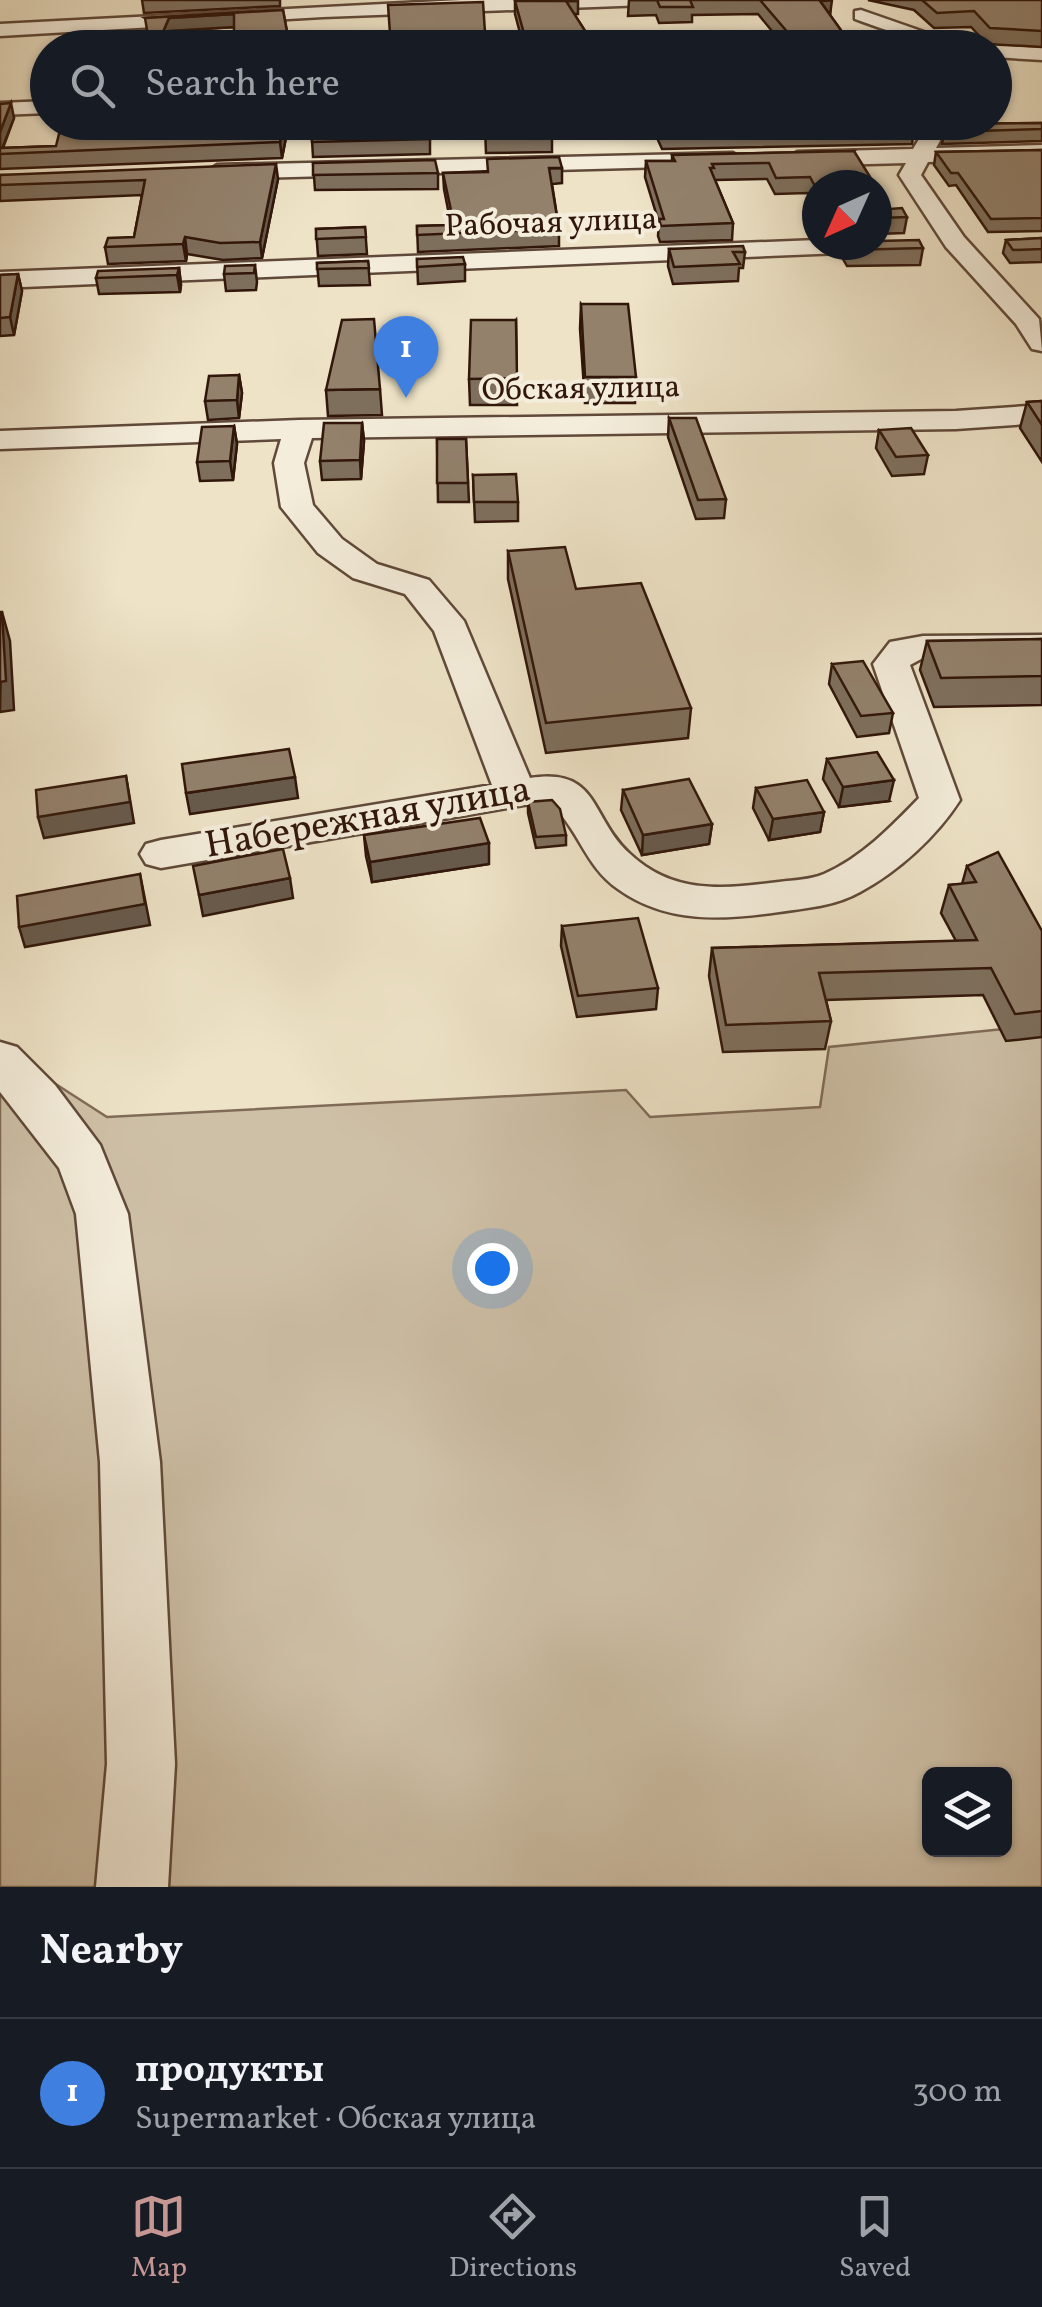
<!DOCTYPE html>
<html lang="en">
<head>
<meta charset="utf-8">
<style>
  :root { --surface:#171b24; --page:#242831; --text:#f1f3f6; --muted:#9ea1a6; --line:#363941; --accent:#c59692 }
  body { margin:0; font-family:Vollkorn,serif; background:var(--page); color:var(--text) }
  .controls { position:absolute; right:30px; bottom:30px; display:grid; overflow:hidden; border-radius:15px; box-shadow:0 2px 8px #0004 }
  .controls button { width:90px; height:90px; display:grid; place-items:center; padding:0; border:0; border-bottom:2px solid var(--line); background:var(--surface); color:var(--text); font:50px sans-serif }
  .compass { position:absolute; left:802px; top:170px; width:90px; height:90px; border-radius:50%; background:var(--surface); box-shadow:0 2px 8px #0004; rotate:225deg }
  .you { position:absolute; left:492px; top:1268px; width:35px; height:35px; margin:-25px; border:8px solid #fff; border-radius:50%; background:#1a73e8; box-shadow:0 0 0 15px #1a73e833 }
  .badge { display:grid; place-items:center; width:65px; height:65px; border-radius:50%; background:var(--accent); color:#fff; font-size:32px; font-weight:700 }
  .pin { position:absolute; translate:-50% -82px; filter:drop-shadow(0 2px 5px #0008) }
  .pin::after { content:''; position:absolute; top:52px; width:35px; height:30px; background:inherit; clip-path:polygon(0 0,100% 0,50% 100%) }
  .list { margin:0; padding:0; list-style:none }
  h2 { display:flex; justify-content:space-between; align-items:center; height:130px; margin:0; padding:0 40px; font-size:42px }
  h2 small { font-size:32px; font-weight:400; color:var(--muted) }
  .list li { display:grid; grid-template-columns:65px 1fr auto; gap:30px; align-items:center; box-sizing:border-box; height:150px; padding:0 40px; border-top:2px solid var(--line) }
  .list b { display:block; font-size:38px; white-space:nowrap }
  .list p { margin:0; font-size:32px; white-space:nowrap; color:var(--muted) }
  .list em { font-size:32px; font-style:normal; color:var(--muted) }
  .icon { flex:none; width:55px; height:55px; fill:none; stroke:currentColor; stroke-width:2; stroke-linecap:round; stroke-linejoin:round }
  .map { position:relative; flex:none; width:1042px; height:1887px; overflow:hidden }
  .search { position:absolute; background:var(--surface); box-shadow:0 2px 8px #0004; left:30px; right:30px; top:30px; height:110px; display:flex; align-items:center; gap:25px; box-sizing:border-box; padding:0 35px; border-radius:55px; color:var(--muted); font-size:38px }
  .sheet { height:280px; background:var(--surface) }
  nav { display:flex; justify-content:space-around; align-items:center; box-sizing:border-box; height:140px; border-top:2px solid var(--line); background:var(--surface); font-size:28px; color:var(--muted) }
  nav a { display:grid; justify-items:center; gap:5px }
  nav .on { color:var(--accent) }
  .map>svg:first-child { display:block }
  .green { fill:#cec0a7; stroke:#806b58; stroke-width:2.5; fill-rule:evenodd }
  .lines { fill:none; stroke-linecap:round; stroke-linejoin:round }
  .minor-casing { stroke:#604939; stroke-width:5 }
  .minor { fill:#f4eddb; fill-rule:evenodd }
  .wall { fill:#7e6f5d; stroke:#31160a; stroke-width:2.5 }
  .shaded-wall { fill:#675a4c; stroke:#31160a; stroke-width:2.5 }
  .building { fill:#93816c; stroke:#31160a; stroke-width:2.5 }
  .labels { text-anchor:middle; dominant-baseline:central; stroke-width:8; stroke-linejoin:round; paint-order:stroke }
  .far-street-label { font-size:32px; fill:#31160a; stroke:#f4eddb }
  .street-label { font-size:38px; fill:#31160a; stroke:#f4eddb }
</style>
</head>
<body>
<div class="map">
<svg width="1042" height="1887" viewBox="0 0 1042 1887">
  <rect width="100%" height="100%" fill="#eee3c7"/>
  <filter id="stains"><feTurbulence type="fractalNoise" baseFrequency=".002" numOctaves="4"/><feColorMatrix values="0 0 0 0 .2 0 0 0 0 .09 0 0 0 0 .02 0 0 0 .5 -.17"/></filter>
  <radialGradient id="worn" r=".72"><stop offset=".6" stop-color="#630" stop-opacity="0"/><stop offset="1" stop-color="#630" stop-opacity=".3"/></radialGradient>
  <path class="green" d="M1042 1025V1887H0V1091L51 1081 107 1117 626 1090 650 1117 820 1107 829 1047ZM930 1774H1004V1850H930Z"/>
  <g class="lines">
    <g class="minor-casing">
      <g id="minor">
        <polygon points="461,0 655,0 646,5 323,17 0,36 0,24"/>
        <path d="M861 10 927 33 976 44 978 48C933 48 897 34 855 19V11Z"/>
        <polygon points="994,45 1042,48 1042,60 994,57 994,48 987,48"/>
        <polygon points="48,101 48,113 0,115 0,103"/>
        <polygon points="926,127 934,128 941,139 936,148 1042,145 1042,159 928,162 921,175 964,237 1039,319 1042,351 1032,349 1016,324 946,247 899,175 906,163 797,166 786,159 797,152 913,149 919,139 915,133"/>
        <polygon points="733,153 744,160 741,165 217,179 206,172 217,165"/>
        <polygon points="817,240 817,245 877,245 865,252 0,288 0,272"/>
        <path d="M1042 405V423L956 429 312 438 304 463 313 505 342 539 377 564 429 580 464 621 530 778C599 767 590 817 629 853 673 895 724 889 779 882 794 880 810 880 824 874 861 858 891 827 919 798L873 664 890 642 923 636 1042 635V657L923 658 910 665 960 800C937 836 898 872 860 892 835 906 807 908 779 912 723 920 667 924 618 889 584 866 578 825 547 801L161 868 146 864 140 854 146 844 161 840 492 785 434 631 405 594 353 578 318 553 281 507 274 463 281 439 0 449V431L299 420 956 411Z"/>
        <polygon points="0,1042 17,1047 55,1085 100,1145 128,1214 160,1462 175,1764 168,1887 96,1887 107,1764 100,1462 76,1214 59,1168 0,1092"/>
      </g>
    </g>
    <use href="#minor" class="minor"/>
  </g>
  <g class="wall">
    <polygon points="142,0 280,0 280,6 144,13"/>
    <polygon points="629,0 831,0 830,15 843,33 841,48 786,48 758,14 692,15 692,22 659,23 656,15 628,16"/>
    <polygon points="868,0 1042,0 1042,47 987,44 971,27 934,28 914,10"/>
    <polygon points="515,1 578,1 578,14 574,14 589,37 589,48 524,48 515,14"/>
    <polygon points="283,10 290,48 236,48 234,27 170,31 145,18"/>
    <polygon points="0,104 14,118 3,148 56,146 289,122 282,158 0,169"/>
    <polygon points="311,122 430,139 430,154 313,157"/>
    <polygon points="650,122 915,122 912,144 662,149"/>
    <polygon points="1042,123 1042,141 942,144 946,124"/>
    <polygon points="485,128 552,137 552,152 486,153"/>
    <polygon points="1042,150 1042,231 988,232 956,185 949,186 934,165 936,152"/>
    <polygon points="854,151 817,185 817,210 808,193 775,194 767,179 715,180 733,223 732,240 660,242 658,236 659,223 645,177 646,161 672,161 672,155"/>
    <polygon points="313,163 438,173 438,189 315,190"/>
    <polygon points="562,168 562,183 552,184 559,229 559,246 418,252 417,226 451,225 444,189 443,173"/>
    <polygon points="0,175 278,179 262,258 223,260 187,254 186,261 108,264 105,247 134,237 142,195 0,201"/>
    <polygon points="877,188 890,209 907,217 904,233 877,234"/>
    <polygon points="365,227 367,254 318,256 316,229"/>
    <polygon points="1042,238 1042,262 1010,263 1003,253 1006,240"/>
    <polygon points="845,245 877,245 923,248 920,265 847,266 843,259"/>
    <polygon points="669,249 745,252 743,268 739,268 738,281 673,284 668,266"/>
    <polygon points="417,259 465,264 465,281 418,284"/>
    <polygon points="368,261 370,285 319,286 317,263"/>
    <polygon points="255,265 257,282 256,290 226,291 224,274"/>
    <polygon points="179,268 181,285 180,292 99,294 96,278"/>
    <polygon points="18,274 22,291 14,335 0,336 0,275"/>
    <polygon points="581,304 636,377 635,403 585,403 580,329"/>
    <polygon points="516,320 517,405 470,405 469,379"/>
    <polygon points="239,375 242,393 239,418 208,420 205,401"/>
    <polygon points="380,389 382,415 328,416 326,390"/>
    <polygon points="1042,401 1042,462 1020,428 1027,402"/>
    <polygon points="669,418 726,499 724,518 696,519 668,437"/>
    <polygon points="362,423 364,441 361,479 322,480 320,461"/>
    <polygon points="234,426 237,444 233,480 200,481 197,462"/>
    <polygon points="879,430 928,455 924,474 892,476 876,448"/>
    <polygon points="437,439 466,439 469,502 438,502"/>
    <polygon points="473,475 518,502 518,521 475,522"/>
    <polygon points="508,551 576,589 691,708 688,738 546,753 508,579"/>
    <polygon points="1042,639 1042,705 934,707 920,670 927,641"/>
    <polygon points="832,664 893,713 889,733 857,737 829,684"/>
    <polygon points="827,759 889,801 839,807 823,779"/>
    <polygon points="756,788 824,812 820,832 769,840 753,808"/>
    <polygon points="623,790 712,824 709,844 642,855 621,810"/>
    <polygon points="528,802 566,835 566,845 536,848 528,813"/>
    <polygon points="364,835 489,864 372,882 366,856"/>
    <polygon points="967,866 1042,931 1042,1037 1006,1041 983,995 826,1000 831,1021 825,1049 723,1052 709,976 712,948 956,941 941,913 949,885 962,884"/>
    <polygon points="562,926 658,988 656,1009 577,1017 561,946"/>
  </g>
  <g class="shaded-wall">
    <polygon points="832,0 830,15 820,1"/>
    <polygon points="234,14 235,27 170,31 164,48 156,48 169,18"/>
    <polygon points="11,103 14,118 0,154 0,132"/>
    <polygon points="284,122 289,122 282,158 280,142"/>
    <polygon points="276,164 278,179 262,258 260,242"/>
    <polygon points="185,237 187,254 186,261 183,244"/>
    <polygon points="179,268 181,285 180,292 177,275"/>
    <polygon points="18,274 22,291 14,335 10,317"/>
    <polygon points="239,375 242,393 239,418 237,400"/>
    <polygon points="362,423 364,441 361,479 360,460"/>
    <polygon points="234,426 237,444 233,480 230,461"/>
    <polygon points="2,612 10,641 14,710 0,712"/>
    <polygon points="126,776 134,823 44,838 38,817"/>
    <polygon points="295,777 298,798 190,814 186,793"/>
    <polygon points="894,780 889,801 839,807 843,787"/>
    <polygon points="824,812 820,832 769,840 773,819"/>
    <polygon points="712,824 709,844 642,855 643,835"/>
    <polygon points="489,843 489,864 372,882 370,862"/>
    <polygon points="140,874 150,925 25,947 19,927"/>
    <polygon points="290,878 293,898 203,916 199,895"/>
  </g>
  <g class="building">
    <polygon points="629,0 690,0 693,7 660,7 657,0"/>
    <polygon points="760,0 831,0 820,1 843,33 790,35"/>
    <polygon points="922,0 1042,0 1042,31 990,28 974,11 937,13"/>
    <polygon points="515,1 578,1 566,1 589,37 559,38 562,48 528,48"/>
    <polygon points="483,2 486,48 391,48 388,5"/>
    <polygon points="283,10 290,48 262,48 261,35 234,36 234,14 169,18 156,48 150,48 145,18"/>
    <polygon points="11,103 0,132 0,104"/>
    <polygon points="62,122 284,122 280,142 0,154 0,148 56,146"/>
    <polygon points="311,122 426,122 430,139 312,142"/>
    <polygon points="657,122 915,122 914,129 663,134"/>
    <polygon points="1042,123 1042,129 945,132 946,124"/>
    <polygon points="549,127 552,137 486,138 485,128"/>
    <polygon points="1042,150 1042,218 991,219 958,173 951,173 936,152"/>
    <polygon points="854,151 875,185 817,185 817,190 810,177 776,178 769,163 712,164 714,168 710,168 733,223 661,226 659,219 664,219 646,161 675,161 672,155"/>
    <polygon points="559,157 562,168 549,168 559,229 417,235 417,226 454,225 455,229 443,173 488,172 487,159"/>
    <polygon points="435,160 438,173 313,175 313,163"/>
    <polygon points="276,164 260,242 220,243 185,237 183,244 105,247 108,238 134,237 145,180 0,185 0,175"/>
    <polygon points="877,188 890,209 902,208 907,217 879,218 877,223"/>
    <polygon points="365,227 366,237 316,239 316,229"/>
    <polygon points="1042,238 1042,249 1013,250 1006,240"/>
    <polygon points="919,240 923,248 849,250 847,245 877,245 877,241"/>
    <polygon points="743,246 745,252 733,252 740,264 674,267 669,249"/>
    <polygon points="463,257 465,264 417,267 417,259"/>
    <polygon points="368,261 369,268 317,269 317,263"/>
    <polygon points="255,265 254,273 224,274 225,266"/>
    <polygon points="179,268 177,275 96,278 98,271"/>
    <polygon points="18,274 10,317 0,318 0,275"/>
    <polygon points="581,304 628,304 636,377 585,377"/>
    <polygon points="374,319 380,389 326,390 342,320"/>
    <polygon points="471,320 516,320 517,378 469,379"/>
    <polygon points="239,375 237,400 205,401 209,376"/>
    <polygon points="1042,401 1042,425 1027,402"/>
    <polygon points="669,418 696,418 726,499 698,500"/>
    <polygon points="324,423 362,423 360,460 320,461"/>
    <polygon points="234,426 230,461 197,462 202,427"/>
    <polygon points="911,428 928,455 896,457 879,430"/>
    <polygon points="437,439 466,439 468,483 437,483"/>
    <polygon points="516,474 518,502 474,502 473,475"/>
    <polygon points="565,547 576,589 641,583 691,708 546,723 508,551"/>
    <polygon points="0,612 2,612 6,681 0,682"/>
    <polygon points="1042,639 1042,676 941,678 927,641"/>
    <polygon points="863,661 893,713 861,716 832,664"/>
    <polygon points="289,749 295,777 186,793 182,764"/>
    <polygon points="877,752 894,780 843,787 827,759"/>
    <polygon points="126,776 130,802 38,817 36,790"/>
    <polygon points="689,779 712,824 643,835 623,790"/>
    <polygon points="807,780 824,812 773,819 756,788"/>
    <polygon points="552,800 560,809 566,835 536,837 528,802"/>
    <polygon points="480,818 489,843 370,862 364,835"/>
    <polygon points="283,849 290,878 199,895 193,866"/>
    <polygon points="998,852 1042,931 1042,1011 1015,1014 991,968 819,973 831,1021 726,1025 712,948 977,940 949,885 976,882 967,866"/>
    <polygon points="140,874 145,904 19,927 17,896"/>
    <polygon points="638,918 658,988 578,996 562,926"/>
  </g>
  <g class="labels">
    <g class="far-street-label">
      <text transform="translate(551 224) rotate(-2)">Рабочая улица</text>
      <text transform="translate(581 390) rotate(-1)">Обская улица</text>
    </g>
    <g class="street-label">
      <text transform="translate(368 819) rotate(-10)">Набережная улица</text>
    </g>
  </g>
  <rect width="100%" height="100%" filter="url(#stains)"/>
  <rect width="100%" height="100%" fill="url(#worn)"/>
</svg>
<div class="controls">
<button><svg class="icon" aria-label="layers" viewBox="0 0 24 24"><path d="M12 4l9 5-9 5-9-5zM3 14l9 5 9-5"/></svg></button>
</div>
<svg class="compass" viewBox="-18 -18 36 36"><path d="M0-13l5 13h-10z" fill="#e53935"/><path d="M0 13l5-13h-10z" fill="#9ea1a6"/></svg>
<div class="you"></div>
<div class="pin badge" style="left:406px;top:398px;background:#3f7fe0">1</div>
<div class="search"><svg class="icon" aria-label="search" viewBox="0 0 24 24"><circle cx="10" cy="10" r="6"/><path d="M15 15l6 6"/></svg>Search here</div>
</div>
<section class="sheet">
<h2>Nearby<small></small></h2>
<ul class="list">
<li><span class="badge" style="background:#3f7fe0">1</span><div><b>продукты</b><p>Supermarket · Обская улица</p></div><em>300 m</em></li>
</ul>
</section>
<nav>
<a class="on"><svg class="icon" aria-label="map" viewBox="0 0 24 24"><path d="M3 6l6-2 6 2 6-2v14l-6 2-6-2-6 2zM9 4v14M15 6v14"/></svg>Map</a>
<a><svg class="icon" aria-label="directions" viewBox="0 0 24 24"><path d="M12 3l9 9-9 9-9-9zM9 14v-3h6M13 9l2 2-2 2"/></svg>Directions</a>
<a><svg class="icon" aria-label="saved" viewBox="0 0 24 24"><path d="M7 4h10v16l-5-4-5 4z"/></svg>Saved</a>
</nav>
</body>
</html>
